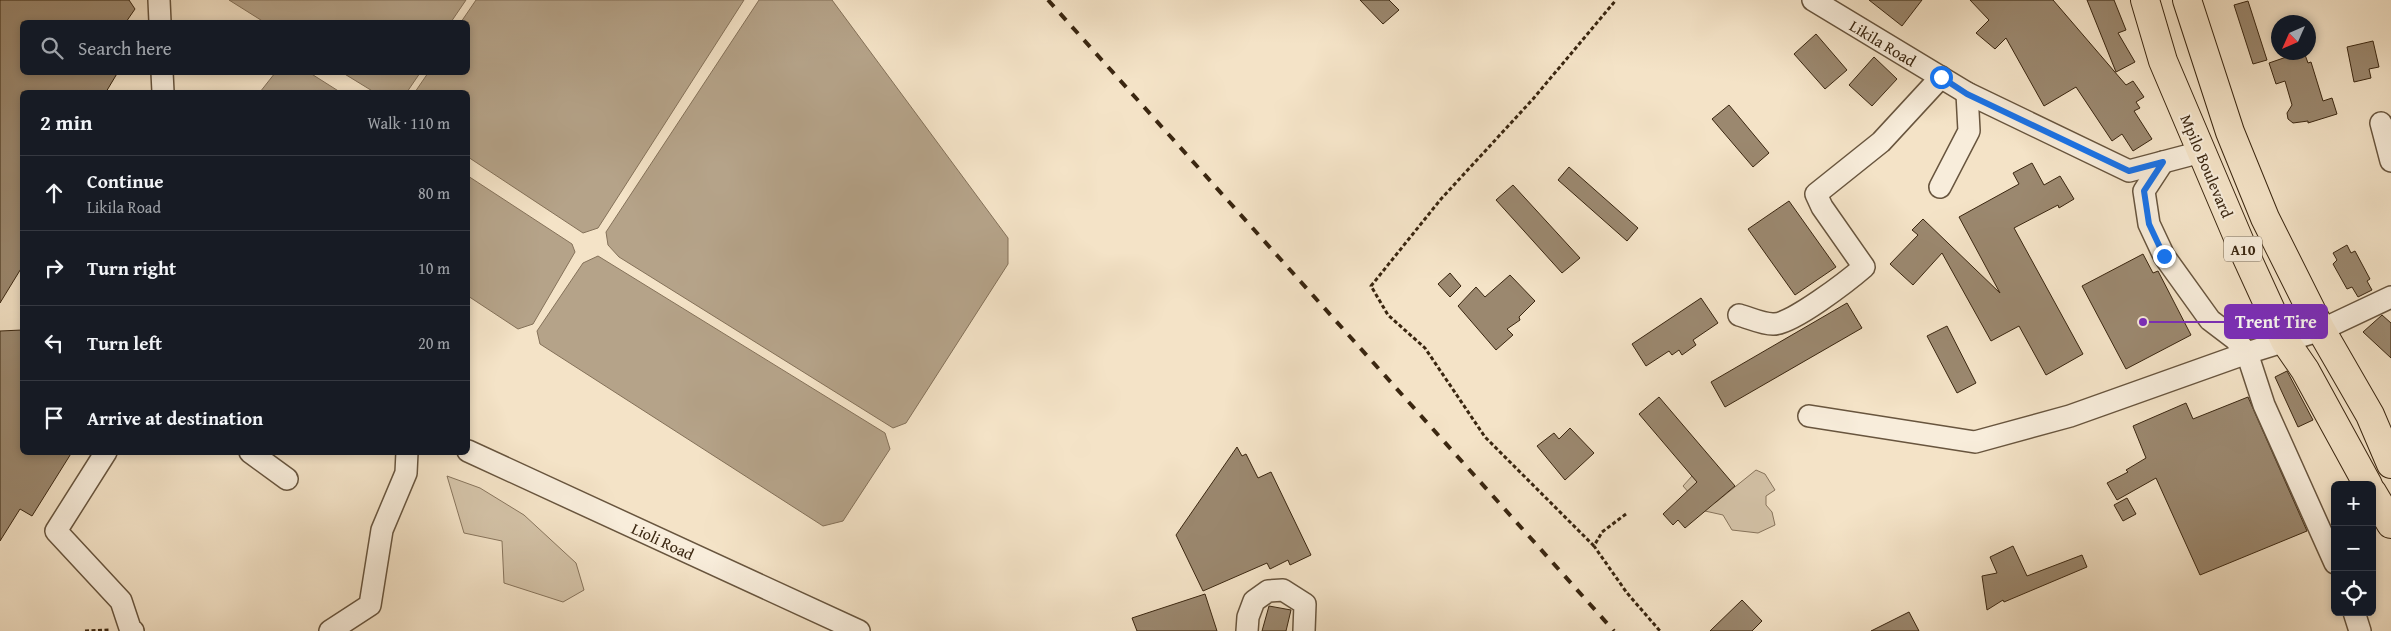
<!DOCTYPE html>
<html lang="en">
<head>
<meta charset="utf-8">
<style>
  :root { --surface:#171b24; --page:#20242c; --text:#f1f3f6; --muted:#9ea1a6; --line:#363941 }
  body { margin:0; font-family:"Gentium Book Plus",serif; background:var(--page); color:var(--text) }
  .controls { position:absolute; right:15px; bottom:15px; display:grid; overflow:hidden; border-radius:8px; box-shadow:0 2px 8px #0003 }
  .controls button { width:45px; height:45px; display:grid; place-items:center; padding:0; border:0; border-bottom:1px solid var(--line); background:var(--surface); color:var(--text); font:25px sans-serif }
  .compass { position:absolute; left:2271px; top:15px; width:45px; height:45px; border-radius:50%; background:var(--surface); box-shadow:0 2px 8px #0003; rotate:225deg }
  .stop { position:absolute; width:15px; height:15px; margin:-11px; border:4px solid #1a73e8; border-radius:50%; background:#fff }
  .stop.end { background:#1a73e8; border-color:#fff; box-shadow:0 1px 5px #0008 }
  .list { margin:0; padding:0; list-style:none }
  h2 { display:flex; justify-content:space-between; align-items:center; height:65px; margin:0; padding:0 20px; font-size:21px }
  h2 small { font-size:16px; font-weight:400; color:var(--muted) }
  .list li { display:grid; grid-template-columns:32px 1fr auto; gap:15px; align-items:center; box-sizing:border-box; height:75px; padding:0 20px; border-top:1px solid var(--line) }
  .list b { display:block; font-size:19px; white-space:nowrap }
  .list p { margin:0; font-size:16px; white-space:nowrap; color:var(--muted) }
  .list em { font-size:16px; font-style:normal; color:var(--muted) }
  .icon { flex:none; width:28px; height:28px; fill:none; stroke:currentColor; stroke-width:2; stroke-linecap:round; stroke-linejoin:round }
  .map { position:relative; flex:none; width:2391px; height:631px; overflow:hidden }
  .search { position:absolute; background:var(--surface); box-shadow:0 2px 8px #0003; left:20px; top:20px; width:450px; height:55px; display:flex; align-items:center; gap:12px; box-sizing:border-box; padding:0 18px; border-radius:8px; color:var(--muted); font-size:19px }
  .panel { position:absolute; background:var(--surface); box-shadow:0 2px 8px #0003; left:20px; top:90px; width:450px; height:365px; border-radius:8px }
  .map>svg:first-child { display:block }
  .green { fill:#d4c3a8; stroke:#87745c }
  .water { fill:#b5a389; stroke:#847159 }
  .building { fill:#9b886f; stroke:#3a2610 }
  .lines { fill:none; stroke-linecap:round; stroke-linejoin:round }
  .minor-casing { stroke:#68553e; stroke-width:24 }
  .highway-casing { stroke:#3a2610; stroke-width:30 }
  .path { stroke:#3a2610; stroke-width:3; stroke-dasharray:4 2.5; stroke-linecap:butt }
  .minor { stroke:#f8eddb; stroke-width:21 }
  .highway { stroke:#f4e3c7; stroke-width:28 }
  .rail { stroke:#3a2610; stroke-width:4; stroke-dasharray:9 9; stroke-linecap:butt }
  .route { stroke:#1a73e8; stroke-width:6 }
  .labels { text-anchor:middle; dominant-baseline:central; stroke-width:4; stroke-linejoin:round; paint-order:stroke }
  .shield { fill:#f8eddb; stroke:#73624d; stroke-width:1 }
  .shield-label { font-size:15px; font-weight:bold; fill:#3a2610 }
  .street-label { font-size:16px; fill:#3a2610; stroke:#f8eddb }
  .leader { fill:none; stroke:#7b2cbf; stroke-width:2 }
  .callout-dot { fill:#7b2cbf; stroke:#f8eddb; stroke-width:2 }
  .callout { fill:#7b2cbf; stroke:#7b2cbf; stroke-width:2 }
  .callout-label { font-size:18px; text-anchor:middle; font-weight:bold; fill:#fff }
</style>
</head>
<body>
<div class="map">
<svg width="2391" height="631" viewBox="0 0 2391 631">
  <rect width="100%" height="100%" fill="#f4e3c7"/>
  <filter id="stains"><feTurbulence type="fractalNoise" baseFrequency=".004" numOctaves="4"/><feColorMatrix values="0 0 0 0 .2 0 0 0 0 .09 0 0 0 0 .02 0 0 0 .5 -.17"/></filter>
  <radialGradient id="worn" r=".72"><stop offset=".6" stop-color="#630" stop-opacity="0"/><stop offset="1" stop-color="#630" stop-opacity=".3"/></radialGradient>
  <g class="green">
    <polygon points="1756,470 1765,474 1775,490 1766,496 1766,505 1772,512 1775,525 1758,533 1732,530 1723,515 1705,511 1683,486 1692,476 1715,503"/>
    <polygon points="447,476 480,488 524,515 576,563 584,590 563,602 504,583 502,541 464,533"/>
  </g>
  <g class="water">
    <polygon points="229,0 466,0 451,22 264,22"/>
    <polygon points="476,0 744,0 598,228 583,233 468,157 468,92 415,92 428,73 468,72 468,22 461,22"/>
    <polygon points="759,0 832,0 1008,238 1008,264 906,423 893,428 619,257 608,245 606,232"/>
    <polygon points="275,73 310,73 340,92 260,92"/>
    <polygon points="343,73 420,73 407,92 374,92"/>
    <polygon points="468,176 572,244 575,252 533,324 518,329 468,296"/>
    <polygon points="598,256 885,433 890,449 843,521 823,526 540,344 537,331 583,263"/>
  </g>
  <g class="building">
    <polygon points="0,0 129,0 135,9 126,22 22,22 22,72 118,72 106,92 22,92 22,267 0,303"/>
    <polygon points="1360,0 1389,0 1399,10 1383,24"/>
    <polygon points="1869,0 1922,0 1902,26"/>
    <polygon points="1970,0 2053,0 2126,85 2133,81 2144,97 2136,102 2140,108 2134,111 2152,139 2133,151 2122,134 2112,141 2076,87 2044,106 2006,38 1995,49 1976,33 1989,20"/>
    <polygon points="2087,0 2114,0 2126,30 2118,33 2135,62 2116,72"/>
    <polygon points="2248,1 2267,60 2253,64 2234,5"/>
    <polygon points="1816,34 1847,70 1825,89 1794,54"/>
    <polygon points="2373,41 2379,67 2369,69 2371,78 2354,82 2347,47"/>
    <polygon points="2301,52 2304,52 2308,63 2311,62 2323,101 2332,98 2337,114 2308,123 2308,121 2293,123 2288,119 2287,113 2292,105 2285,81 2276,84 2269,63"/>
    <polygon points="1874,57 1897,79 1872,106 1849,85"/>
    <polygon points="1729,105 1769,153 1753,167 1712,119"/>
    <polygon points="2032,163 2044,185 2060,176 2074,199 2059,208 2058,205 2014,228 2083,354 2046,375 2019,326 1991,341 1942,253 1913,285 1890,264 1918,235 1912,230 1923,219 2000,293 1959,217 2019,184 2013,173"/>
    <polygon points="1569,167 1638,228 1627,241 1558,180"/>
    <polygon points="1513,185 1580,258 1562,273 1496,200"/>
    <polygon points="1789,201 1836,267 1795,295 1748,229"/>
    <polygon points="2347,245 2351,253 2355,251 2370,279 2367,281 2372,290 2358,297 2352,287 2347,289 2333,264 2337,260 2333,253"/>
    <polygon points="2143,254 2153,273 2158,271 2191,335 2126,369 2082,286"/>
    <polygon points="1450,273 1461,286 1450,297 1438,284"/>
    <polygon points="1510,275 1535,301 1519,317 1520,320 1507,329 1513,335 1496,350 1458,306 1476,287 1485,297"/>
    <polygon points="1701,298 1718,323 1693,340 1696,345 1682,355 1679,350 1672,355 1669,351 1646,366 1632,344"/>
    <polygon points="1847,303 1862,328 1725,407 1711,382"/>
    <polygon points="2382,315 2391,323 2391,358 2363,332"/>
    <polygon points="1947,326 1976,383 1957,393 1927,336"/>
    <polygon points="22,330 22,452 72,452 32,516 20,509 0,541 0,331"/>
    <polygon points="2287,371 2313,420 2298,427 2275,377"/>
    <polygon points="1659,397 1735,486 1685,528 1678,520 1673,525 1663,514 1697,482 1639,414"/>
    <polygon points="2248,397 2307,531 2200,575 2156,478 2117,500 2107,483 2128,472 2126,470 2146,458 2133,426 2186,403 2193,419"/>
    <polygon points="1570,428 1594,453 1565,480 1537,446 1554,433 1559,439"/>
    <polygon points="1237,447 1242,456 1246,454 1258,478 1271,472 1311,555 1290,565 1288,560 1270,569 1267,563 1203,591 1176,535"/>
    <polygon points="2127,498 2136,514 2123,521 2114,505"/>
    <polygon points="2013,546 2027,576 2082,555 2087,567 2004,602 2003,600 1987,610 1982,576 1997,573 1990,557"/>
    <polygon points="1205,594 1217,631 1137,631 1132,618"/>
    <polygon points="1742,600 1762,621 1752,631 1710,631"/>
    <polygon points="1269,606 1291,610 1286,631 1262,631"/>
    <polygon points="1909,612 1919,631 1871,631"/>
  </g>
  <g class="lines">
    <g class="minor-casing">
      <g id="minor">
        <polyline points="159,0 160,22"/>
        <polyline points="1813,0 1967,93 2129,171 2201,152"/>
        <polyline points="162,72 163,92"/>
        <polyline points="2381,123 2391,161"/>
        <polyline points="2163,162 2144,191 2149,224 2164,256 2210,320 2235,339 2247,353 2264,405 2335,563"/>
        <polyline points="1940,187 1969,131 1967,93"/>
        <path d="M1739 315C1750 318 1762 324 1773 324 1791 325 1849 280 1864 267L1822 207 1816 194 1881 142 1941 77"/>
        <polyline points="1809,416 1975,442 2070,416 2247,353 2321,330 2391,297"/>
        <polyline points="468,451 859,631"/>
        <polyline points="106,452 56,531 121,601 131,631 133,631"/>
        <polyline points="250,452 287,479"/>
        <polyline points="2354,612 2360,631"/>
        <polyline points="330,631 370,605 382,530 406,473 407,452"/>
        <polyline points="1247,631 1248,617 1254,601 1268,591 1283,590 1305,604 1304,631"/>
      </g>
    </g>
    <g class="highway-casing">
      <g id="highway">
        <polyline points="2145,0 2163,61 2242,247 2285,341 2305,370 2368,485"/>
        <polyline points="2187,0 2230,132 2265,218 2321,330 2370,415 2391,464"/>
        <polyline points="2372,492 2391,524"/>
      </g>
    </g>
    <g class="path">
      <polyline points="1626,514 1602,532 1594,546 1627,593 1660,631"/>
      <polyline points="1594,546 1485,437 1425,348 1388,315 1371,286 1441,199 1533,99 1616,0"/>
      <polyline points="85,631 110,630"/>
    </g>
    <use href="#minor" class="minor"/>
    <use href="#highway" class="highway"/>
    <polyline class="rail" points="1048,0 1614,631"/>
  </g>
  <g class="lines">
    <polyline class="route" points="1941,77 1967,94 2129,171 2163,162 2144,191 2149,224 2164,256"/>
  </g>
  <g class="labels">
    <rect class="shield" x="2224" y="236.5" width="38" height="25" rx="4"/>
    <g class="shield-label">
      <text x="2243" y="249">A10</text>
    </g>
    <g class="street-label">
      <text transform="translate(1883 43) rotate(31)">Likila Road</text>
      <text transform="translate(2207 166) rotate(67)">Mpilo Boulevard</text>
      <text transform="translate(663 541) rotate(25)">Lioli Road</text>
    </g>
  </g>
  <path class="leader" d="M2143 322L2225 322"/>
  <circle class="callout-dot" cx="2143" cy="322" r="5"/>
  <rect class="callout" x="2225" y="305" width="102" height="33" rx="5"/>
  <g class="callout-label">
    <text x="2276" y="328">Trent Tire</text>
  </g>
  <rect width="100%" height="100%" filter="url(#stains)"/>
  <rect width="100%" height="100%" fill="url(#worn)"/>
</svg>
<div class="controls">
<button>+</button>
<button>−</button>
<button><svg class="icon" aria-label="locate" viewBox="0 0 24 24"><circle cx="12" cy="12" r="6"/><path d="M12 2v4M12 18v4M2 12h4M18 12h4"/></svg></button>
</div>
<svg class="compass" viewBox="-18 -18 36 36"><path d="M0-13l5 13h-10z" fill="#e53935"/><path d="M0 13l5-13h-10z" fill="#9ea1a6"/></svg>
<div class="stop" style="left:1941px;top:77px"></div>
<div class="stop end" style="left:2164px;top:256px"></div>
<div class="search"><svg class="icon" aria-label="search" viewBox="0 0 24 24"><circle cx="10" cy="10" r="6"/><path d="M15 15l6 6"/></svg>Search here</div>
<section class="panel">
<h2>2 min<small>Walk · 110 m</small></h2>
<ul class="list">
<li><svg class="icon" aria-label="ahead" viewBox="0 0 24 24"><path d="M12 20V5M6 11l6-6 6 6"/></svg><div><b>Continue</b><p>Likila Road</p></div><em>80 m</em></li>
<li><svg class="icon" aria-label="right" viewBox="0 0 24 24"><path d="M7 20v-9h11M14 6l5 5-5 5"/></svg><div><b>Turn right</b></div><em>10 m</em></li>
<li><svg class="icon" aria-label="left" viewBox="0 0 24 24"><path d="M17 20v-9H6M10 6l-5 5 5 5"/></svg><div><b>Turn left</b></div><em>20 m</em></li>
<li><svg class="icon" aria-label="arrive" viewBox="0 0 24 24"><path d="M6 21V4h12l-3 4 3 4H6"/></svg><div><b>Arrive at destination</b></div></li>
</ul>
</section>
</div>
</body>
</html>
